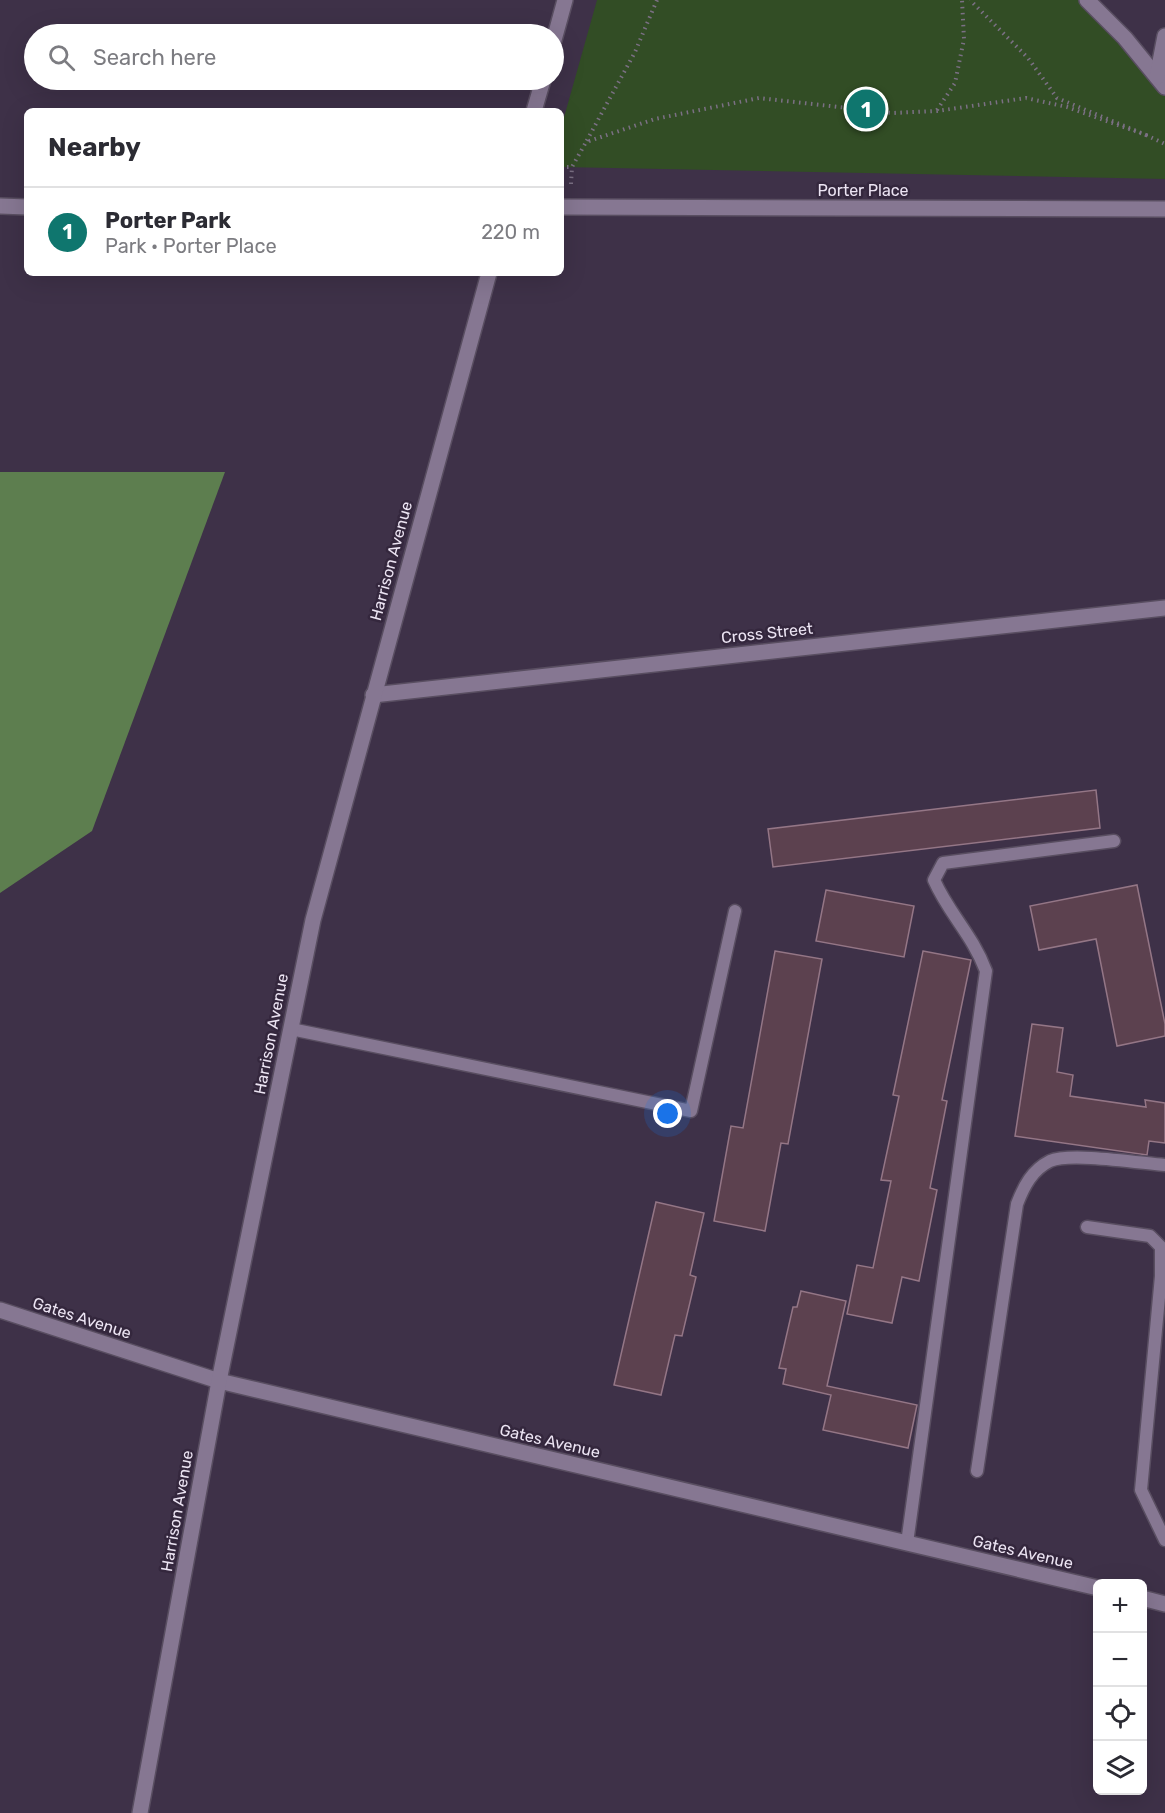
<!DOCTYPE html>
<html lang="en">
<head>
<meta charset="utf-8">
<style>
  :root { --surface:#fff; --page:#f2f2f3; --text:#2b2b33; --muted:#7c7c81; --line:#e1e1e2; --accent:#0f766e }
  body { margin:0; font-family:Rubik,sans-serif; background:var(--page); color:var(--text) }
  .controls { position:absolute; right:18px; bottom:18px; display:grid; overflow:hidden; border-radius:9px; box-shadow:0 6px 24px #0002 }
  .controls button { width:54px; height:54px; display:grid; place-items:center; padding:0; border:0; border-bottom:2px solid var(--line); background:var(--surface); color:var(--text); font:30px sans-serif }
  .you { position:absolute; left:668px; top:1114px; width:21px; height:21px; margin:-15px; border:4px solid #fff; border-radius:50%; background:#1a73e8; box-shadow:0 0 0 9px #1a73e833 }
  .badge { display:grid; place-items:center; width:39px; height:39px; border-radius:50%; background:var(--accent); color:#fff; font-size:20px; font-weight:700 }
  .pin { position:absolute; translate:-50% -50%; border:3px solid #fff; box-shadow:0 2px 6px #0006 }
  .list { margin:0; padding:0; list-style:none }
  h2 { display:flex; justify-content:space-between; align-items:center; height:78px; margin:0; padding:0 24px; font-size:26px }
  h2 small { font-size:20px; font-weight:400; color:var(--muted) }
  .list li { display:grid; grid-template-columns:39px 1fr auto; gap:18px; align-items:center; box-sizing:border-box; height:90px; padding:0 24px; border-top:2px solid var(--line) }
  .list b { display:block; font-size:22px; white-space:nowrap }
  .list p { margin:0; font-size:20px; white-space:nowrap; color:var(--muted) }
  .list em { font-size:20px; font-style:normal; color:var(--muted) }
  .icon { flex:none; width:33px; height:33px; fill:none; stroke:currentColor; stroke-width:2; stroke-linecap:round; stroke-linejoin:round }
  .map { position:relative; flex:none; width:1165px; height:1813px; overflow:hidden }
  .search { position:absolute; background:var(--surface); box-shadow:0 6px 24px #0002; left:24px; top:24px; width:540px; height:66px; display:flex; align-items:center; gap:15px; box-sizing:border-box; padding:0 21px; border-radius:33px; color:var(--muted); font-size:22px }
  .panel { position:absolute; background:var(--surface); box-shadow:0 6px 24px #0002; left:24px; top:108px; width:540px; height:168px; border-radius:9px }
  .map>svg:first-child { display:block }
  .green { fill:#324d25 }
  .forest { fill:#5d7e4f }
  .building { fill:#5c414f; stroke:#947686; stroke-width:1.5 }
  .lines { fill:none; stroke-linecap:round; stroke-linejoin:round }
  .service-casing { stroke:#594e61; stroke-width:15 }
  .minor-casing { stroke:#594e61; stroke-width:18 }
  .tertiary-casing { stroke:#594e61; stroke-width:18 }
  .path { stroke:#7b7084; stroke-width:4; stroke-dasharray:1.5 4.5; stroke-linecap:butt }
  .service { stroke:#867792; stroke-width:12 }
  .minor { stroke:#867792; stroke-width:15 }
  .tertiary { stroke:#867792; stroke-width:15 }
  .labels { text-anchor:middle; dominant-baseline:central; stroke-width:5; stroke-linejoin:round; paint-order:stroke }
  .street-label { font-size:16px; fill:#ece4f3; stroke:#34273d }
</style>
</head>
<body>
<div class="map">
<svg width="1165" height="1813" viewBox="0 0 1165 1813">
  <rect width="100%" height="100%" fill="#3e3148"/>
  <polygon class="green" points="597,0 1086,0 1165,89 1165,179 561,167 561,128"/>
  <polygon class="forest" points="0,472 225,472 92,831 0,893"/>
  <g class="building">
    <polygon points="1096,790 1100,828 773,867 768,829"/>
    <polygon points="1137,885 1165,1024 1165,1036 1117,1046 1096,939 1039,950 1030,906"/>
    <polygon points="826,890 914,906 904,957 816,941"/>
    <polygon points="775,951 822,959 788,1144 781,1143 765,1231 714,1221 731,1126 743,1128"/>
    <polygon points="923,951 971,960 942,1100 947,1101 930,1188 937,1190 919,1281 902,1277 892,1323 847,1314 857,1265 873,1268 891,1181 881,1180 899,1096 893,1095"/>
    <polygon points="1032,1024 1063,1028 1057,1072 1073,1075 1070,1096 1146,1107 1145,1100 1165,1103 1165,1143 1149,1141 1147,1155 1015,1136"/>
    <polygon points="656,1202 704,1213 690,1275 696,1277 682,1336 675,1335 661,1395 614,1385"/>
    <polygon points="801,1291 846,1301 827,1386 917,1405 908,1448 823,1430 831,1395 783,1384 786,1369 779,1368 793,1307 797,1307"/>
  </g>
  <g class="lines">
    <g class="service-casing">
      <g id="service">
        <polyline points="291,1029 691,1111 735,911"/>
        <polyline points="1087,1227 1150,1236 1161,1247 1161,1276 1141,1490 1165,1540"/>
        <path d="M977 1471 1017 1204C1024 1186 1032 1170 1050 1161 1070 1152 1140 1163 1165 1165"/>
        <path d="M907 1543 986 971C972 934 949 914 934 880L943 863 1114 841"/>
      </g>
    </g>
    <g class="minor-casing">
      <g id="minor">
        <polyline points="1087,0 1125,38 1165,87"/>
        <polyline points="1157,77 1165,36"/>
        <polyline points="0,206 27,207"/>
        <polyline points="561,207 1165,209"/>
        <polyline points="373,695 1165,608"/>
        <polyline points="0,1310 219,1381 1098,1588"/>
        <polyline points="1142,1598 1165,1604"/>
      </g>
    </g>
    <g class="tertiary-casing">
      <g id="tertiary">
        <polyline points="554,40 565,0"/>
        <polyline points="534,111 543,80"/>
        <polyline points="140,1813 219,1381 313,920 489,273"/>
      </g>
    </g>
    <g class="path">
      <polyline points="657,0 635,52 586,142 655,119 759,98 892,113 937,111 1026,98 1067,107 1146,135 1057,98 1028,58 970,0"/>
      <polyline points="937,110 955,83 964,39 962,0"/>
      <polyline points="1146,135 1165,144"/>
      <polyline points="561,167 572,167 586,142"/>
      <polyline points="571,184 572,167"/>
    </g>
    <use href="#service" class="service"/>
    <use href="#minor" class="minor"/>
    <use href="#tertiary" class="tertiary"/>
  </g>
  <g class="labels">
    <g class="street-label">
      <text x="863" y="190">Porter Place</text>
      <text transform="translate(391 561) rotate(-75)">Harrison Avenue</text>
      <text transform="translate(767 633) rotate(-6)">Cross Street</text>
      <text transform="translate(271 1034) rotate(-79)">Harrison Avenue</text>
      <text transform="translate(82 1318) rotate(18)">Gates Avenue</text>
      <text transform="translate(550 1441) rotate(13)">Gates Avenue</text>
      <text transform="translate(177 1511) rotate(-80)">Harrison Avenue</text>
      <text transform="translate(1023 1552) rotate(13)">Gates Avenue</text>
    </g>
  </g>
</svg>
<div class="controls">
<button>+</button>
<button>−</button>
<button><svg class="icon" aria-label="locate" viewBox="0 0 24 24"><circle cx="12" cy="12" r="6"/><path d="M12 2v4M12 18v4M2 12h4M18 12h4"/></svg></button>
<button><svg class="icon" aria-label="layers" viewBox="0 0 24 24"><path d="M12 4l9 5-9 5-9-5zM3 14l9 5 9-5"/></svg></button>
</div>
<div class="you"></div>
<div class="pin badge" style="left:866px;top:109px">1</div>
<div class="search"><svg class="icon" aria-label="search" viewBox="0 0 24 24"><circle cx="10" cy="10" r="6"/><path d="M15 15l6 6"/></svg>Search here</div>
<section class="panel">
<h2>Nearby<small></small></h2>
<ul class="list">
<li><span class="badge">1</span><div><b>Porter Park</b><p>Park · Porter Place</p></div><em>220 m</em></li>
</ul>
</section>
</div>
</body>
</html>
